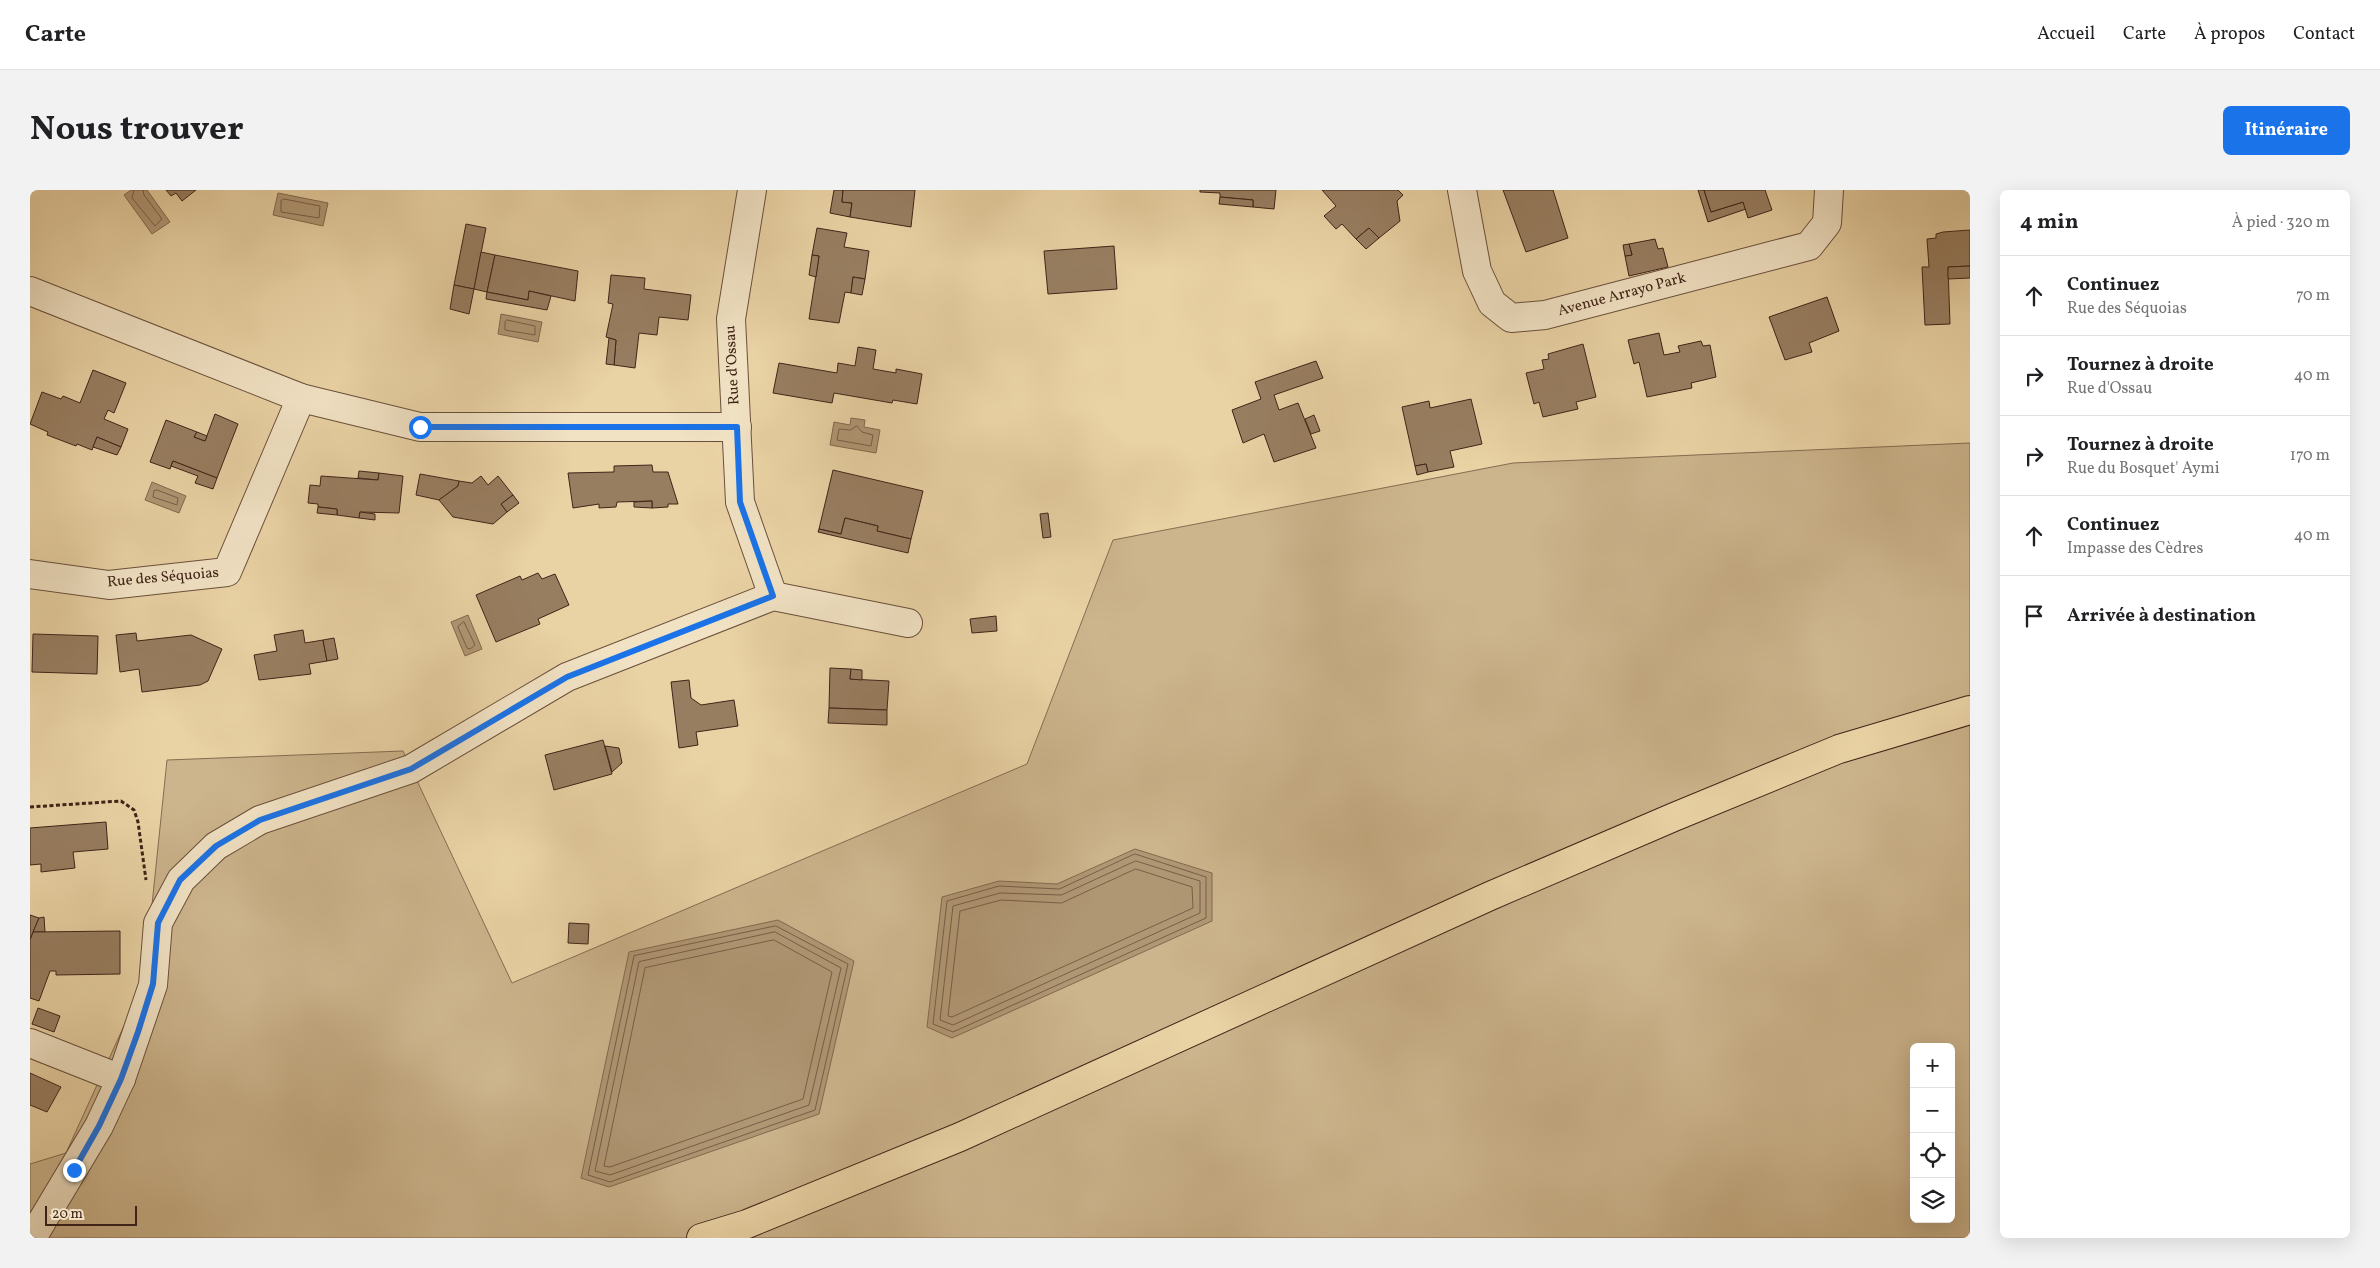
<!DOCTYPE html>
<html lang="fr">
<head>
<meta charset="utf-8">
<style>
  :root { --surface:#fff; --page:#f2f2f2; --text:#202124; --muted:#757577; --line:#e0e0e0; --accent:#1a73e8 }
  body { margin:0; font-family:Vollkorn,serif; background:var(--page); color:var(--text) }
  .controls { position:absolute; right:15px; bottom:15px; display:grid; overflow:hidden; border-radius:8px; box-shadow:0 5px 20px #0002 }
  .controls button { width:45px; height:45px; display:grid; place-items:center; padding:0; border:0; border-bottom:1px solid var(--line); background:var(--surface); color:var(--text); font:25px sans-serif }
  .scale { position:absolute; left:15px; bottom:12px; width:92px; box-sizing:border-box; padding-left:5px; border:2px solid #402418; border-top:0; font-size:14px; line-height:18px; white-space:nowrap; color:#402418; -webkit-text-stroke:4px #f1e2c4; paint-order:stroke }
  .stop { position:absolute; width:15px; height:15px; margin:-11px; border:4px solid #1a73e8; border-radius:50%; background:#fff }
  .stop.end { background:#1a73e8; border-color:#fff; box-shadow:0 1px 5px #0008 }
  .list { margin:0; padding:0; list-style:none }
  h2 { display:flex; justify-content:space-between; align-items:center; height:65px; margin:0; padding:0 20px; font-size:21px }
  h2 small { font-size:16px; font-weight:400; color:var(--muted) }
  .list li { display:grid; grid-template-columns:32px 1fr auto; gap:15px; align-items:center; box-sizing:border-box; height:80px; padding:0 20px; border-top:1px solid var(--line) }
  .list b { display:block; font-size:19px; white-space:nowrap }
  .list p { margin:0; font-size:16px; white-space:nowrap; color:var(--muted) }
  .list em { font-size:16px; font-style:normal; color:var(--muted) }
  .icon { flex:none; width:28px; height:28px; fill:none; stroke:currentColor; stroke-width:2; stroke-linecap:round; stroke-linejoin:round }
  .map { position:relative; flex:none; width:1940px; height:1048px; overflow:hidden; border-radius:8px }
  header { display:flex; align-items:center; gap:30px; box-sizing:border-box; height:70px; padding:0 25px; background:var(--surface); border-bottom:1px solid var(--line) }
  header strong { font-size:24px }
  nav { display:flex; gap:28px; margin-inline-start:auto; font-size:18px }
  .intro { display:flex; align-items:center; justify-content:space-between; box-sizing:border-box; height:120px; padding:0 30px }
  h1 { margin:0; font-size:35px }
  .button { padding:12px 22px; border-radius:8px; background:var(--accent); color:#fff; font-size:18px; font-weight:700 }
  main { display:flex; gap:30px; padding:0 30px }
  aside { flex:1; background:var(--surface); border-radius:8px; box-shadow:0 5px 20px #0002 }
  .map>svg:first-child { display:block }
  .green { fill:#ccb48c; stroke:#866c52; fill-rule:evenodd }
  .water { fill:#b09774; stroke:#83694f }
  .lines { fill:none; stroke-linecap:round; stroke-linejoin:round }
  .shore { stroke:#785e46; stroke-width:1 }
  .building { fill:#987e61; stroke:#402418 }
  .street-casing { stroke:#6a503b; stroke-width:30 }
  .primary-casing { stroke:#402418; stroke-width:30 }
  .path { stroke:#402418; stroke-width:3; stroke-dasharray:4 2.5; stroke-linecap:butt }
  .street { stroke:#f1e2c4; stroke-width:28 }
  .primary { stroke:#e9d2a4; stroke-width:28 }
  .route { stroke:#1a73e8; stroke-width:6 }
  .labels { text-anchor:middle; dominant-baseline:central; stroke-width:4.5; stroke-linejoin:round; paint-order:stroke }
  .street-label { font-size:15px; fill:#402418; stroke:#f1e2c4 }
</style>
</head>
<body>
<header>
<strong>Carte</strong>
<nav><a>Accueil</a><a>Carte</a><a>À propos</a><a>Contact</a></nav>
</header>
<div class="intro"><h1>Nous trouver</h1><a class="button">Itinéraire</a></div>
<main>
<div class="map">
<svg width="1940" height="1048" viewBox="0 0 1940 1048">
  <rect width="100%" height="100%" fill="#e9d2a4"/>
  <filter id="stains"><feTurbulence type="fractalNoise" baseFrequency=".004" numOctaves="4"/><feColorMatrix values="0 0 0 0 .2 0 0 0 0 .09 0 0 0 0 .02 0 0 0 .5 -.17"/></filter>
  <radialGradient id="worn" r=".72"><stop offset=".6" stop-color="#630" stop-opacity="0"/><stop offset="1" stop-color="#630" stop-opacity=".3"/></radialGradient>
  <path class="green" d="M1940 253V1048H0V974L36 963 114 792 137 570 373 561 482 793 997 574 1083 350 1483 273ZM1884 857H1921V1029H1884Z"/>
  <g class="water">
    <polygon points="101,0 117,0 140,32 122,44 94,5"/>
    <polygon points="248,3 298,13 293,36 243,25"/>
    <polygon points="471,124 512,132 508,152 468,144"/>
    <polygon points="821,228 835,230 834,237 850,240 846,263 800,255 804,232 820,235"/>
    <polygon points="122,292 156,306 149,323 115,310"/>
    <polygon points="438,425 452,459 435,466 421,432"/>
    <polygon points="1105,659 1182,683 1182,731 922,848 897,837 912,707 969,691 1027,694"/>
    <polygon points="748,730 824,771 789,924 579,997 551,988 599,762"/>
  </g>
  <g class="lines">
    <g class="shore">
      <polyline points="104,0 102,8 125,36 132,29 114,5 113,0"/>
      <polygon points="254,9 290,16 289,28 251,22 251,11"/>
      <polygon points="477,130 505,136 505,145 475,140 475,132"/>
      <polygon points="827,236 832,242 843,245 841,256 807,250 809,239 820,240"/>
      <polygon points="127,300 148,308 147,315 123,307 124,301"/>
      <polygon points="434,432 445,455 440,459 437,458 428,437"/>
      <polygon points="1105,664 1176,687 1176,728 923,842 903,834 917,711 969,696 1029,699"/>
      <polygon points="1106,671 1170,691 1170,723 923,835 910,830 923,716 970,703 1031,705"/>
      <polygon points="1106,679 1162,697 1163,718 922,827 918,826 930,721 971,710 1031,713"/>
      <polygon points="746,736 818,774 785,920 580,992 558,985 604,766"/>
      <polygon points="745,742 811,778 779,915 580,985 565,981 609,772"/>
      <polygon points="744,750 802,782 773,909 580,977 574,976 615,778"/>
    </g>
  </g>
  <g class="building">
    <polygon points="136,0 166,0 152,11 146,3 141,6"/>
    <polygon points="804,0 813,0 812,12 822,13 820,27 800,23"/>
    <polygon points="813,0 885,0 881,37 820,27 822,13 812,12"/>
    <polygon points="1170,0 1246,0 1244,19 1223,17 1223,10 1190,7 1190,3 1170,2"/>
    <polygon points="1292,0 1368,0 1373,5 1367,11 1370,31 1349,48 1339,38 1326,49 1312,34 1306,39 1294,26 1306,16"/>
    <polygon points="1473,0 1523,0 1538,48 1496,62"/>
    <polygon points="1668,0 1674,0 1681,22 1713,12 1716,19 1678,32"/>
    <polygon points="1674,0 1735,0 1742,20 1718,28 1713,12 1681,22"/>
    <polygon points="1190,7 1223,10 1223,17 1189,14"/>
    <polygon points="436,34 456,38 444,99 424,95"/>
    <polygon points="787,38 817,43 814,57 839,61 835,89 823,87 821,103 815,102 809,133 779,129 789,66 782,65"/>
    <polygon points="1339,38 1349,48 1336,59 1326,49"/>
    <polygon points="1940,40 1940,76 1918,77 1920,134 1895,135 1892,77 1899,77 1897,49 1906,48 1906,44 1913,42"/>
    <polygon points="1625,49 1628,59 1633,58 1638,77 1599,86 1595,66 1602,65 1599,54"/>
    <polygon points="1599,54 1602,65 1595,66 1593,55"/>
    <polygon points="1084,56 1087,99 1018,104 1014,61"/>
    <polygon points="451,62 465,65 457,102 444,99"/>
    <polygon points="465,65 548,81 545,111 499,101 498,110 457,102"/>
    <polygon points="782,65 789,66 786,87 779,85"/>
    <polygon points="1940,76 1940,88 1918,89 1918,77"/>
    <polygon points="581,85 615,88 614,99 661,105 658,130 629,127 627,145 609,143 605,178 584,175 586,150 576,147 583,114 578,113"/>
    <polygon points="823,87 835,89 832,105 821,103"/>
    <polygon points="424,95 444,99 439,124 420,119"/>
    <polygon points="499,101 521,106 517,120 456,109 457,102 498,110"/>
    <polygon points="1797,107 1809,141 1779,153 1782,162 1755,170 1739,127"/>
    <polygon points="1629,143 1634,165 1650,162 1648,156 1671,151 1673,156 1680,155 1686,187 1661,193 1662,198 1617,207 1609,172 1604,174 1598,150"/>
    <polygon points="579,148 586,150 584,175 576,174"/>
    <polygon points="1553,154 1566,207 1546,212 1548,219 1513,227 1509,212 1504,214 1496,183 1514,179 1512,170 1519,169 1518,164"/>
    <polygon points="828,157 846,160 843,179 866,183 866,179 892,184 887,214 863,210 862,213 804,203 802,213 743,203 749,173 807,183 808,173 825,176"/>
    <polygon points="1286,171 1293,188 1244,205 1249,220 1268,213 1286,258 1244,272 1234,244 1213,253 1202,220 1231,209 1225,192"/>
    <polygon points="63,180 96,193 84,223 78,220 74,229 98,239 91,257 67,247 62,260 47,254 46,256 17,245 18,242 0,234 12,202 31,209 33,206 50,213"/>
    <polygon points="1441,209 1452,254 1420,261 1424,277 1398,282 1396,274 1385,276 1372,217 1399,211 1400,218"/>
    <polygon points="185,224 208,234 187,288 143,271 140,279 120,272 136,230 167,242 164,247 175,251"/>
    <polygon points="1284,225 1290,241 1281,244 1275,229"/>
    <polygon points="167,242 177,246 175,251 164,247"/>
    <polygon points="67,247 91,257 87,265 63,257"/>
    <polygon points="143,271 187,288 183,299 165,293 168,286 141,276"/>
    <polygon points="1396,274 1398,282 1387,285 1385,276"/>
    <polygon points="622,275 623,282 638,282 648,314 638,314 638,317 622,318 622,311 587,312 586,317 569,318 569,314 543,318 538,283 584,282 584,276"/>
    <polygon points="803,280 893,301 881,349 847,341 848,336 815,328 811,344 789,339"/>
    <polygon points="329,281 349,283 348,290 328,288"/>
    <polygon points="349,283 373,286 369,323 330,322 329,328 307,325 307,319 288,317 288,314 278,313 280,295 290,296 291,286 348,290"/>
    <polygon points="390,284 429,291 428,296 409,310 386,305"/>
    <polygon points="451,286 458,295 468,286 483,305 471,314 477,322 463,334 423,327 409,310 428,296 429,291 442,293"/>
    <polygon points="483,305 489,313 477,322 471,314"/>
    <polygon points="622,311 622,318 604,317 604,312"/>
    <polygon points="288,317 307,319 307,325 287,323"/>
    <polygon points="330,322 345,324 345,330 329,328"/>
    <polygon points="1018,323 1021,347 1013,348 1010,324"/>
    <polygon points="815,328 848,336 847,341 881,349 878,363 788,342 789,339 811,344"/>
    <polygon points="508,383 512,389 525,384 539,415 508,429 510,434 466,452 446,405 490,386 492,390"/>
    <polygon points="966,426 967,441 942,443 940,429"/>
    <polygon points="273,440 275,453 293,450 297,471 279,474 281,484 229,490 224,465 247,461 244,445"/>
    <polygon points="106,443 107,451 161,445 192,459 178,491 170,495 112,502 109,479 90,482 86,445"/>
    <polygon points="3,444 68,446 67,484 2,482"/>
    <polygon points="304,448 308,469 297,471 293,450"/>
    <polygon points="800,478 821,479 820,489 859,491 857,520 799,518"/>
    <polygon points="821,479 832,480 832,490 820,489"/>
    <polygon points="659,490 661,508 671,515 704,510 708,536 666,542 668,555 649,558 641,492"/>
    <polygon points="799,518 857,520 857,535 798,533"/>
    <polygon points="573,550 582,584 524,600 515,565"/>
    <polygon points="575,556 589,558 592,573 582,582"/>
    <polygon points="76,632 78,659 43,662 45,678 11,682 11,674 0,675 0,638"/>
    <polygon points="0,725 9,728 0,750"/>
    <polygon points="14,727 15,742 3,742 9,728"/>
    <polygon points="539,733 559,734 558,754 538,753"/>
    <polygon points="90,741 90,784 26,785 26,781 20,781 9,811 0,808 0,750 3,742"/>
    <polygon points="8,818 30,826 24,842 2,834"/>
    <polygon points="0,883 31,897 17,922 0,915"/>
  </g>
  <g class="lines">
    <g class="street-casing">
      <g id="street">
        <polyline points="722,0 701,129 710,312 743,406"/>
        <polyline points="1432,0 1447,81 1462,113 1481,128 1515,125 1779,56 1797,33 1799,0"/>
        <polyline points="0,101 271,208 390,237 707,237"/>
        <polyline points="0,384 79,395 197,382 271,208"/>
        <polyline points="0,853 91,889"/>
        <polyline points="2,1048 69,936 91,889 123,795 128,733 151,690 186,656 230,630 381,579 537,487 743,406 878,433"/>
      </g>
    </g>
    <g class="primary-casing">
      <polyline id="primary" points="671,1048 717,1034 930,947 1460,706 1644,627 1809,559 1940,520"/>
    </g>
    <polyline class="path" points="0,617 91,611 104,620 108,632 116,690"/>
    <use href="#street" class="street"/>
    <use href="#primary" class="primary"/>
  </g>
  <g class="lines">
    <polyline class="route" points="44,980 69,936 91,889 108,842 123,794 128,733 150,690 186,656 230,630 381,579 537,487 743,406 710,312 707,237 390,237"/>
  </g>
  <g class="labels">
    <g class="street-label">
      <text transform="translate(1592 105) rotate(-15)">Avenue Arrayo Park</text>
      <text transform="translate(703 175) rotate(-93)">Rue d'Ossau</text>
      <text transform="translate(133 388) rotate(-5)">Rue des Séquoias</text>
    </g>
  </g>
  <rect width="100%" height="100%" filter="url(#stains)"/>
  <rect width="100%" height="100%" fill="url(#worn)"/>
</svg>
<div class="controls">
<button>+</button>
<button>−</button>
<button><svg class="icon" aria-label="locate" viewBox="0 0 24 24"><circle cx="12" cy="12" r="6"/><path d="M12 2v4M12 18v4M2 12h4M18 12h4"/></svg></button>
<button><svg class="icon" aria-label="layers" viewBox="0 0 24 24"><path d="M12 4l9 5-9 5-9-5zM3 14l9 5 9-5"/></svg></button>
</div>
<div class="scale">20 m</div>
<div class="stop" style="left:390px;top:237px"></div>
<div class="stop end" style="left:44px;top:980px"></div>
</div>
<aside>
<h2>4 min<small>À pied · 320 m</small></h2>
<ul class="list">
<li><svg class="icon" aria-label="ahead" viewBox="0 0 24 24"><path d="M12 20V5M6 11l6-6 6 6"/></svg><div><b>Continuez</b><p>Rue des Séquoias</p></div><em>70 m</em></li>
<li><svg class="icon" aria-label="right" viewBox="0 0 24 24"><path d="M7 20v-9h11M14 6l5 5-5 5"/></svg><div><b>Tournez à droite</b><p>Rue d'Ossau</p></div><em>40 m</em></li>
<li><svg class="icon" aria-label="right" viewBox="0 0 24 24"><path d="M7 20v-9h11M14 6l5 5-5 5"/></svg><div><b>Tournez à droite</b><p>Rue du Bosquet' Aymi</p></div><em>170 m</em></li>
<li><svg class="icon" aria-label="ahead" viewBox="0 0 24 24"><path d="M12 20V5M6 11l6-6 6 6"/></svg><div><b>Continuez</b><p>Impasse des Cèdres</p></div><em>40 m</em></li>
<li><svg class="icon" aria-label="arrive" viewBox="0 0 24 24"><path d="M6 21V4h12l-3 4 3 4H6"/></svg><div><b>Arrivée à destination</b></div></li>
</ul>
</aside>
</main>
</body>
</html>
